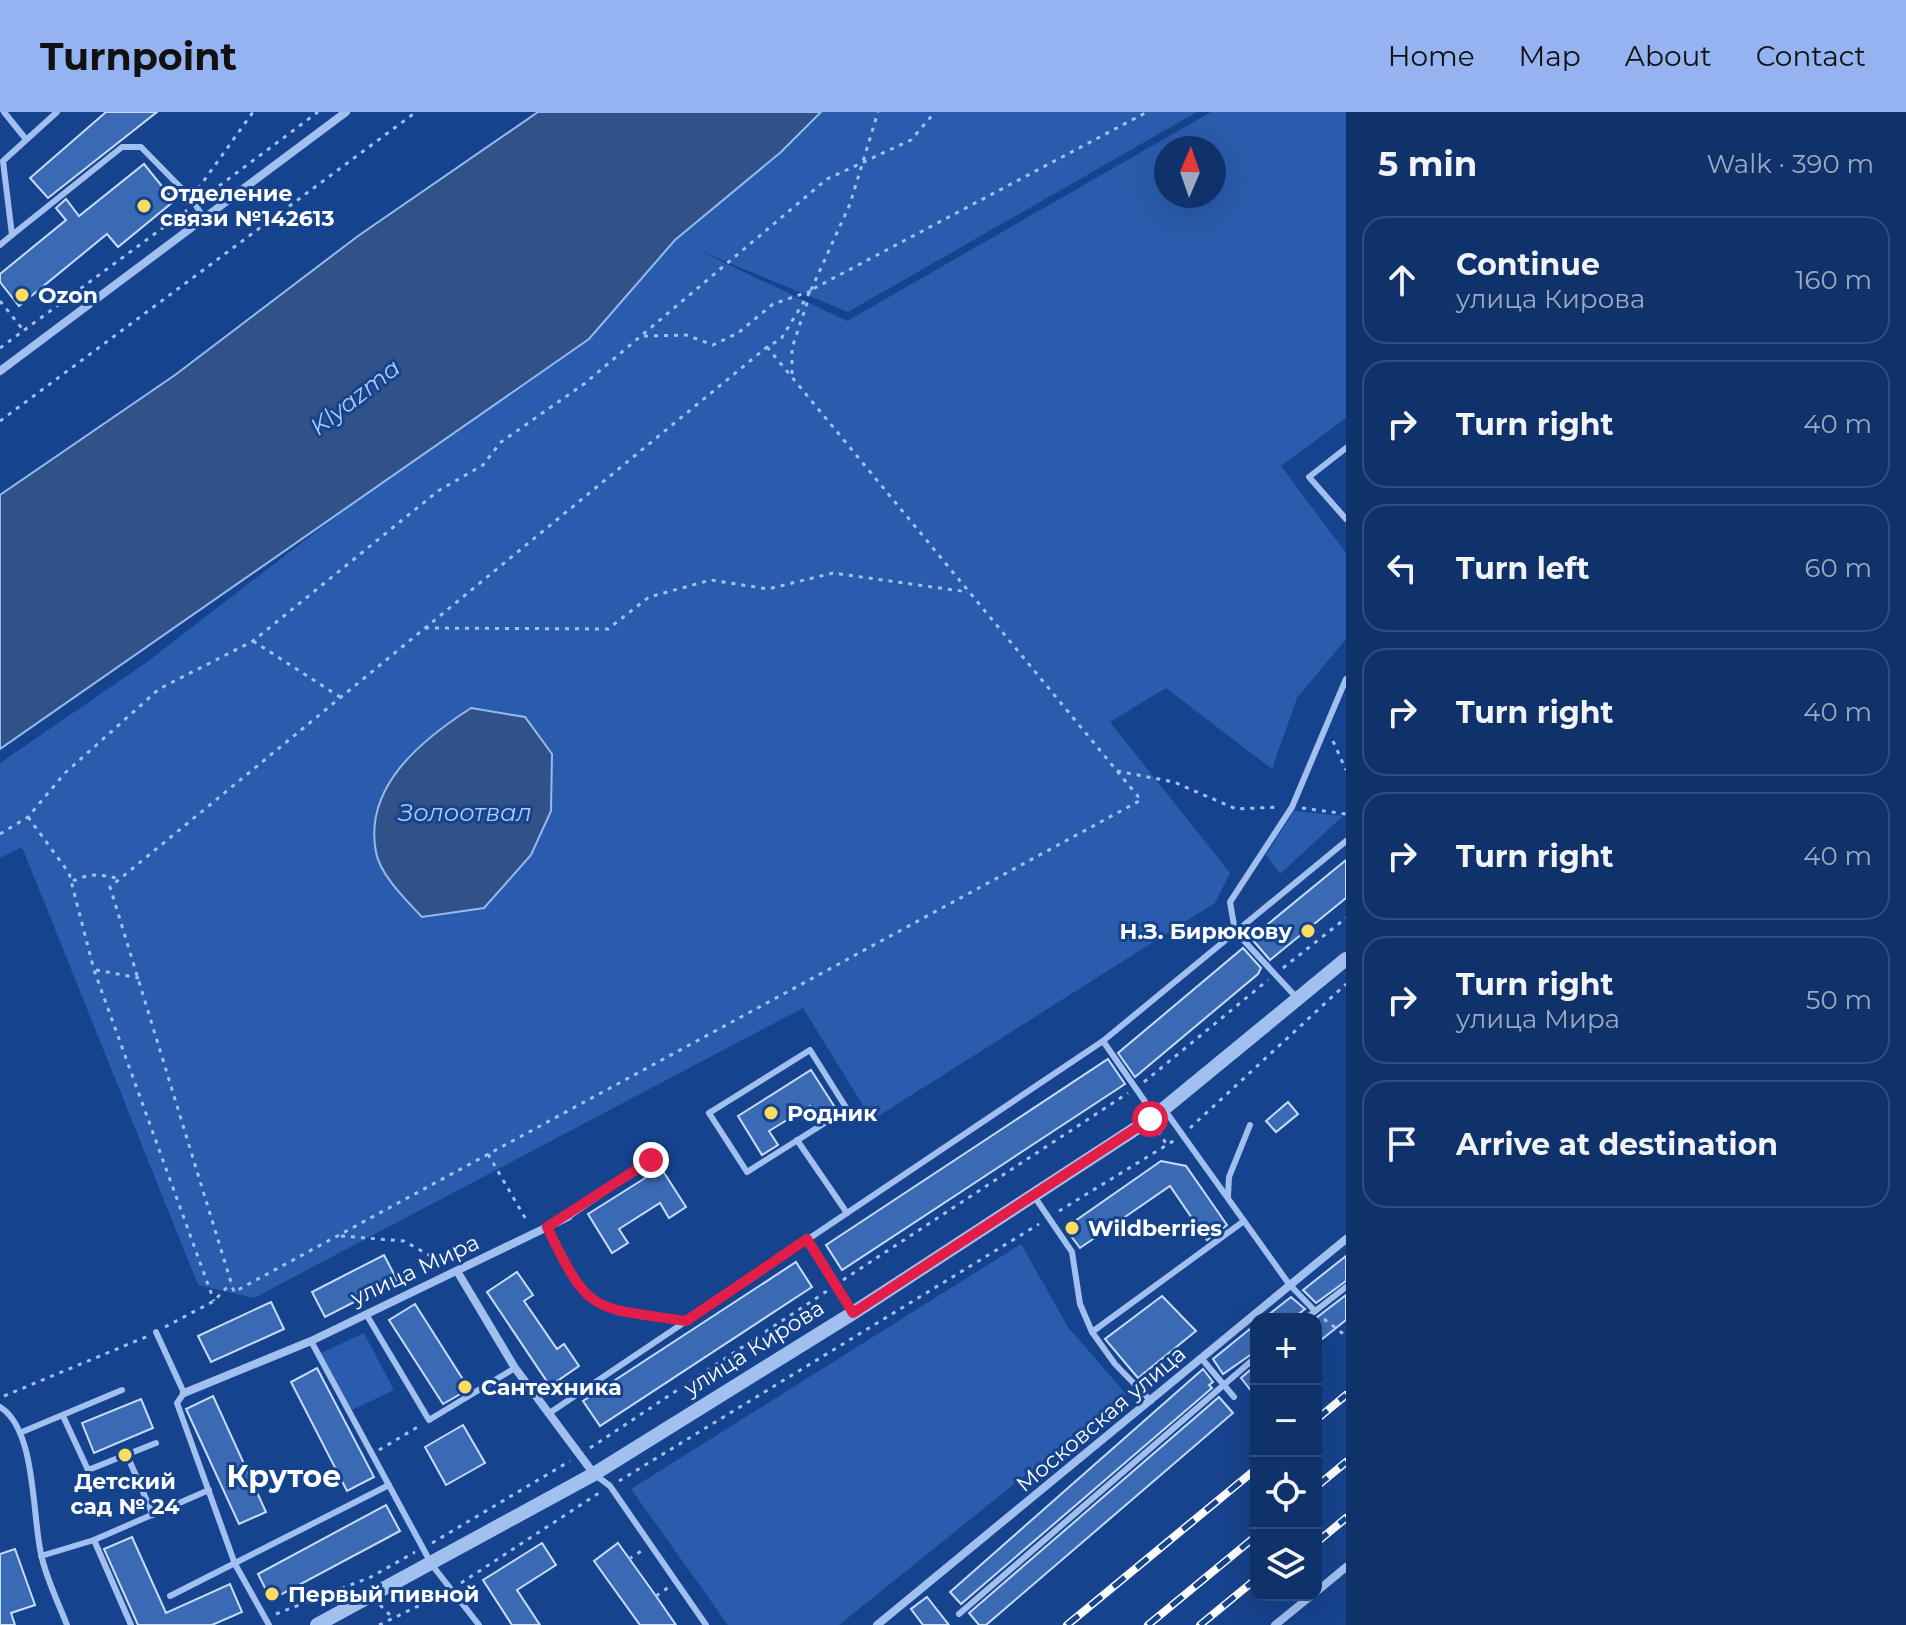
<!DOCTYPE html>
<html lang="en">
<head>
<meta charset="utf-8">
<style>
  :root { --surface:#10326a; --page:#193a70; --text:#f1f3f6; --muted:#9caac1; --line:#304d7e; --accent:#95b2f1 }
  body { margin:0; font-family:Montserrat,sans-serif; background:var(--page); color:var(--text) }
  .controls { position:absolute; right:24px; bottom:24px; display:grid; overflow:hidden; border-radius:16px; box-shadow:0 8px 32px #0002 }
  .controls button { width:72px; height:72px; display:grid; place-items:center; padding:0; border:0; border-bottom:2px solid var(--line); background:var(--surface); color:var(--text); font:40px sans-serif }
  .compass { position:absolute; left:1154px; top:24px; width:72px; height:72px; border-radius:50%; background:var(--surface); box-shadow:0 8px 32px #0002; rotate:2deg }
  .stop { position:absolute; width:24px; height:24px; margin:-18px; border:6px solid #e11d48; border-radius:50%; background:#fff }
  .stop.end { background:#e11d48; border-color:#fff; box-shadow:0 2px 8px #0008 }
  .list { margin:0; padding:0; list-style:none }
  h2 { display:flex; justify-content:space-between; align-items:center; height:104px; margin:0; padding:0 32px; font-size:34px }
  h2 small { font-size:26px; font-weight:400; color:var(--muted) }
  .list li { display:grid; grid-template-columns:52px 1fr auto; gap:24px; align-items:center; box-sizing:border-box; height:128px; margin:0 16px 16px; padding:0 16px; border:2px solid var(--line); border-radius:24px }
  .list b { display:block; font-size:30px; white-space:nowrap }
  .list p { margin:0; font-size:26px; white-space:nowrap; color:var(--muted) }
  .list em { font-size:26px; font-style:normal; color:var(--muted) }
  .icon { flex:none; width:44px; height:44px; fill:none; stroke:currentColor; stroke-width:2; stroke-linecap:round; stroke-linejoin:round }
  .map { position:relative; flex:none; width:1346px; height:1513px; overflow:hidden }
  header { display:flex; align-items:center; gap:48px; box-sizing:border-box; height:112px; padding:0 40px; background:var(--accent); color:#111 }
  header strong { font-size:38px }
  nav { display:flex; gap:44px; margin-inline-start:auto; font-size:28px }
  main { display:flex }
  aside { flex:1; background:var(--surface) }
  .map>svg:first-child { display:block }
  .green { fill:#295cac; fill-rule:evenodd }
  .water { fill:#315289; stroke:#94baf2; stroke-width:2 }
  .building { fill:#3b6ab4; stroke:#c8dcfb; stroke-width:2 }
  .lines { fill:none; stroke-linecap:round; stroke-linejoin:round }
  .path { stroke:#a1c0ef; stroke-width:3; stroke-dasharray:4 6; stroke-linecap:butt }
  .service { stroke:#a1c0ef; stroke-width:6 }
  .minor { stroke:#a1c0ef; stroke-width:8 }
  .tertiary { stroke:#a1c0ef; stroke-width:14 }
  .rail-casing { stroke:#fff; stroke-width:8 }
  .rail { stroke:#16438d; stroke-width:5; stroke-dasharray:15; stroke-linecap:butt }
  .route { stroke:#e11d48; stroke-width:10 }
  .poi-dot { fill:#ffdb60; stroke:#16438d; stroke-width:3 }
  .labels { text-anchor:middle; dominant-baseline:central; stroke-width:6; stroke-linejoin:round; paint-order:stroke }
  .poi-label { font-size:22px; font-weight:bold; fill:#fff; stroke:#16438d; text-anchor:start }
  .street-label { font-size:22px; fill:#fff; stroke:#16438d }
  .water-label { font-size:24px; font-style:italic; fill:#adcaf6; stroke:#16438d }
  .district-label { font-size:30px; font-weight:bold; fill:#fff; stroke:#16438d }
</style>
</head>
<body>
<header>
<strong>Turnpoint</strong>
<nav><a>Home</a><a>Map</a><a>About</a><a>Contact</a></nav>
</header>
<main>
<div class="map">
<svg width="1346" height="1513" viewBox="0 0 1346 1513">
  <rect width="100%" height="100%" fill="#16438d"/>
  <g class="green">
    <path d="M821 0H1197L848 200 698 138 847 209 1211 0H1346V306L1281 354 1346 441V527L1297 586 1272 657 1166 576 1110 610 1230 761 1215 791 872 1008 803 896 254 1186 198 1173 22 735 0 746V651L147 550 353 391 585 230 675 128 781 40ZM1166 36H1214V84H1166Z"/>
    <polygon points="1294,699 1343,704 1280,762 1266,743"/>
    <polygon points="1021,1132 1068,1215 1126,1282 839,1513 728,1513 631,1377"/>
    <polygon points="364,1221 394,1278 352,1298 321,1241"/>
  </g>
  <g class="water">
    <polygon points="538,0 821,0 781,40 675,128 589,227 0,637 0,383 175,263 358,124"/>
    <path d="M471 596 525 605 552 642 551 699 531 743 484 796 422 805C406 788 380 763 376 740 363 674 423 627 471 596Z"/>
  </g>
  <g class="building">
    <polygon points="106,0 157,0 48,86 30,66"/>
    <polygon points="144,52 174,89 118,135 107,122 19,194 0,170 0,162 66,108 56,96 66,87 79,104"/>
    <polygon points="1346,748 1346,786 1270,848 1251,826"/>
    <polygon points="1243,836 1261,856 1258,862 1135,965 1118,941"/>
    <polygon points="1108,947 1125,972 842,1158 826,1133"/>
    <polygon points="811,958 836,997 819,1008 810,994 769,1019 778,1033 762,1043 738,1004"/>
    <polygon points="1288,990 1298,1002 1276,1020 1266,1009"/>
    <polygon points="1161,1049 1186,1054 1227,1113 1207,1128 1170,1074 1080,1136 1065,1116"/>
    <polygon points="661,1056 686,1095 669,1106 660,1091 619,1117 628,1131 612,1141 588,1102"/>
    <polygon points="384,1143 397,1168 325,1205 312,1180"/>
    <polygon points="1346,1144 1346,1169 1316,1191 1303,1178"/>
    <polygon points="796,1150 812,1175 600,1314 583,1289"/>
    <polygon points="517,1160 533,1183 524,1189 557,1237 564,1232 579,1254 550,1274 487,1180"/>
    <polygon points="1346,1183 1346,1208 1316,1232 1316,1206"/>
    <polygon points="1162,1184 1196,1219 1138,1266 1105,1227"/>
    <polygon points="1291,1185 1305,1197 1292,1207 1263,1207"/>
    <polygon points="271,1190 284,1217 211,1250 198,1224"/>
    <polygon points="415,1192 469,1277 443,1292 389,1208"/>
    <polygon points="1256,1212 1256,1239 1223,1262 1213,1247"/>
    <polygon points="1256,1253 1256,1285 1241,1266"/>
    <polygon points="317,1256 374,1365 347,1379 291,1270"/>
    <polygon points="1203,1257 1213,1270 1209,1273 1212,1276 961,1492 950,1480"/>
    <polygon points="213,1284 266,1400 239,1412 186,1297"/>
    <polygon points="1219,1285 1233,1301 986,1513 979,1513 969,1501"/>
    <polygon points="141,1287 153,1316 94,1341 82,1311"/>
    <polygon points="463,1313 485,1351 446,1373 425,1335"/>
    <polygon points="386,1393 400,1419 271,1488 258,1462"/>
    <polygon points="132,1425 166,1501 230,1472 242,1500 212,1513 138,1513 104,1437"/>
    <polygon points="542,1431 556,1453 517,1478 540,1513 512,1513 483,1468"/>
    <polygon points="618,1431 656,1484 676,1513 640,1513 594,1449"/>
    <polygon points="15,1437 35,1493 11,1501 15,1513 0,1513 0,1442"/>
    <polygon points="927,1485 949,1513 923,1513 911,1497"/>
  </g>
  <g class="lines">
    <g class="path">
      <polyline points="198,77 253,0"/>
      <polyline points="203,86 318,0"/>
      <polyline points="811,178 850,92 878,0"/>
      <polyline points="0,189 24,219"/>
      <polyline points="644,224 686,223 713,233 738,221 773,192 811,179"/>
      <polyline points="767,235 1141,688 234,1180 110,775 767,235 781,227 811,178 1147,0"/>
      <polyline points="0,236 187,98"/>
      <polyline points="792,262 792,236 809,185"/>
      <polyline points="0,309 416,0"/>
      <polyline points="425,516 608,517 649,485 711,468 768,477 833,461 968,480"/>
      <polyline points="253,529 340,585"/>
      <polyline points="1333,629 1346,658"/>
      <polyline points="1117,659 1174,670 1236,697 1279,695"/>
      <polyline points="1302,696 1346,702"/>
      <polyline points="28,705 69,761 94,858 214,1189"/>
      <polyline points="0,722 28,705 65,661 159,577 253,529 438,379 483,353 501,330 584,272 827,67 911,28 935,0"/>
      <path d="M73 769C89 761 102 762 119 767"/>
      <polyline points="1283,856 1346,806"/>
      <polyline points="96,858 139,866"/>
      <polyline points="1144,970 1268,868"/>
      <polyline points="1190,1016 1346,872"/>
      <polyline points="1158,1019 1167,1033"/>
      <polyline points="488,1042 528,1111"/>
      <polyline points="1059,1099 1175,1028"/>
      <polyline points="341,1124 404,1129 443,1151"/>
      <path d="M552 1126C588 1197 593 1196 670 1206"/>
      <polyline points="843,1168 1128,981"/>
      <polyline points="1324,1207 1346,1224"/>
      <polyline points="165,1215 214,1189 231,1171"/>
      <polyline points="4,1284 148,1224"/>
      <polyline points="590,1336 827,1179"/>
      <polyline points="379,1338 421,1313"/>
      <polyline points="619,1369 1039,1112"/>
      <polyline points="432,1431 570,1349"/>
      <polyline points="629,1447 643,1438"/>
      <polyline points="461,1471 602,1379"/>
      <polyline points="656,1484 669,1475"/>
      <polyline points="380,1493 393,1506"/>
      <polyline points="276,1502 371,1465 415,1440"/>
      <polyline points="379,1513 441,1483"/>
    </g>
    <g class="service">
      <polyline points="4,0 25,26"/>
      <polyline points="12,123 122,35 141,35 192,87 203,105"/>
      <polyline points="0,133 12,123 3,49 57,0"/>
      <polyline points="1346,336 1309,365 1346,407"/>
      <polyline points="1296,885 1235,819 1230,790 1292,695 1346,567"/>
      <polyline points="1103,929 1155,1004"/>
      <polygon points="810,938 847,997 747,1060 709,1001"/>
      <polyline points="1164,997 1289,1172 1315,1199"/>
      <polyline points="797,1028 847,1101"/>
      <polyline points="1034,1084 1072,1140 1080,1192 1092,1220 1115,1252 1151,1289"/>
      <polyline points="1228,1084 1229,1065 1250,1013"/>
      <polyline points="568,1105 651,1048"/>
      <polyline points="807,1127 853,1201"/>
      <polyline points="366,1202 429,1308 515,1256"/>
      <polyline points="1305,1207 1346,1175"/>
      <polyline points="156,1220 184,1281 177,1291 235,1452 269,1513"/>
      <polyline points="1092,1220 1244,1109"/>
      <polyline points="311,1229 432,1453 479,1513"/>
      <polyline points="1202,1247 1234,1285"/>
      <path d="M0 1295C36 1317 32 1402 41 1442 46 1466 58 1490 67 1513"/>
      <polyline points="548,1302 1103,929 1346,729"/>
      <polyline points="63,1304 88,1358 156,1331"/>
      <polyline points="22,1320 122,1278"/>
      <polyline points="127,1343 153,1403"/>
      <polyline points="594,1362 610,1374 706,1513"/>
      <polyline points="94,1428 131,1513"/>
      <polyline points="41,1444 94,1428 209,1378"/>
      <polyline points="170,1484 389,1373"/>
      <polyline points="959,1502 1256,1245"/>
    </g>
    <g class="minor">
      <polyline points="0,259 346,0"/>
      <polyline points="457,1159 515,1256 594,1362"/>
      <polyline points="184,1281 311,1229 568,1105"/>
      <polyline points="1316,1480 1346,1455"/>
      <polyline points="877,1513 1346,1127"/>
      <polyline points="1275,1513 1312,1483"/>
    </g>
    <polyline class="tertiary" points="317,1513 594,1362 853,1201 1155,1004 1346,847"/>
    <g class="rail-casing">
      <g id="rail">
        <polyline points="1316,1308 1346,1283"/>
        <polyline points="1316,1375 1346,1350"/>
        <polyline points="1316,1431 1346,1406"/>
        <polyline points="1067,1513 1256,1357"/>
        <polyline points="1148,1513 1256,1424"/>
        <polyline points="1200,1513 1256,1467"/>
      </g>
    </g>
    <use href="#rail" class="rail"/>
  </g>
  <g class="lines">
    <path class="route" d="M651 1048 547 1115C590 1204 592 1195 686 1209L807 1127 853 1201 1150 1007"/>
  </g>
  <g class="poi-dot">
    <circle cx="144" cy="94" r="8"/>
    <circle cx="22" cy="183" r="8"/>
    <circle cx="1308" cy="819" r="8"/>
    <circle cx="771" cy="1001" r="8"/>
    <circle cx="1072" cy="1116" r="8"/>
    <circle cx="465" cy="1275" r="8"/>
    <circle cx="125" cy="1343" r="8"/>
    <circle cx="272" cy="1482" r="8"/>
  </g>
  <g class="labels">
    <g class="poi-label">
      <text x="160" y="81">Отделение<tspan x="160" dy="25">связи №142613</tspan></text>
      <text x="38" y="183">Ozon</text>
      <text x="1292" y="819" text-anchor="end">Н.З. Бирюкову</text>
      <text x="787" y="1001">Родник</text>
      <text x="1088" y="1116">Wildberries</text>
      <text x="481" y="1275">Сантехника</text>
      <text x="125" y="1369" text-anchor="middle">Детский<tspan x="125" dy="25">сад № 24</tspan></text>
      <text x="288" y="1482">Первый пивной</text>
    </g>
    <g class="street-label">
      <text transform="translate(415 1158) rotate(-25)">улица Мира</text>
      <text transform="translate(754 1236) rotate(-32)">улица Кирова</text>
      <text transform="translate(1101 1307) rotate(-40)">Московская улица</text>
    </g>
    <g class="water-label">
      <text transform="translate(355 285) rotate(-38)">Klyazma</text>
      <text x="465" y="700">Золоотвал</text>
    </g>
    <g class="district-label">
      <text x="284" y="1364">Крутое</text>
    </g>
  </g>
</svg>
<div class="controls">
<button>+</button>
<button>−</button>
<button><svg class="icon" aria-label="locate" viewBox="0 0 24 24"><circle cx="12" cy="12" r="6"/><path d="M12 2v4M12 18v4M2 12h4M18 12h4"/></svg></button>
<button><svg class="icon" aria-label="layers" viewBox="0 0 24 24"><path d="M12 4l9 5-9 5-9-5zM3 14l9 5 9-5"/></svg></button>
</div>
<svg class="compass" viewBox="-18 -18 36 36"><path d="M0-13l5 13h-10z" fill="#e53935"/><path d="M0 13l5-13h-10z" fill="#9caac1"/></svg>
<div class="stop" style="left:1150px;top:1007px"></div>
<div class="stop end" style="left:651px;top:1048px"></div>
</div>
<aside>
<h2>5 min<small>Walk · 390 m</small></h2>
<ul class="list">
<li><svg class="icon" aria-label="ahead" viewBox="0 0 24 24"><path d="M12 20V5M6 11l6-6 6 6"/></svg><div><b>Continue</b><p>улица Кирова</p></div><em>160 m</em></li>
<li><svg class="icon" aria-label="right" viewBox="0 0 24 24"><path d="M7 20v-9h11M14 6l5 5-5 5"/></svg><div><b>Turn right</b></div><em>40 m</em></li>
<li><svg class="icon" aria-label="left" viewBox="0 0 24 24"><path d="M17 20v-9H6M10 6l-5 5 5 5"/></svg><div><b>Turn left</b></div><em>60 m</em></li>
<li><svg class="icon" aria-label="right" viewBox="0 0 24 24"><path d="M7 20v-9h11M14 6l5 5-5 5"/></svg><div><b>Turn right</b></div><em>40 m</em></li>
<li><svg class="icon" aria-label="right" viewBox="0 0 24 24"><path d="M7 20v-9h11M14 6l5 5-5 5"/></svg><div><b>Turn right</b></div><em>40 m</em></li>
<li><svg class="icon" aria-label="right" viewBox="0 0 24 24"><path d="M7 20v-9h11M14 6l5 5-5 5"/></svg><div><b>Turn right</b><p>улица Мира</p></div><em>50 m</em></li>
<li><svg class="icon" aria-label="arrive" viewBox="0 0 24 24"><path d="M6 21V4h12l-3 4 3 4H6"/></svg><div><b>Arrive at destination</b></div></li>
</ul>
</aside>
</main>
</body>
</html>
